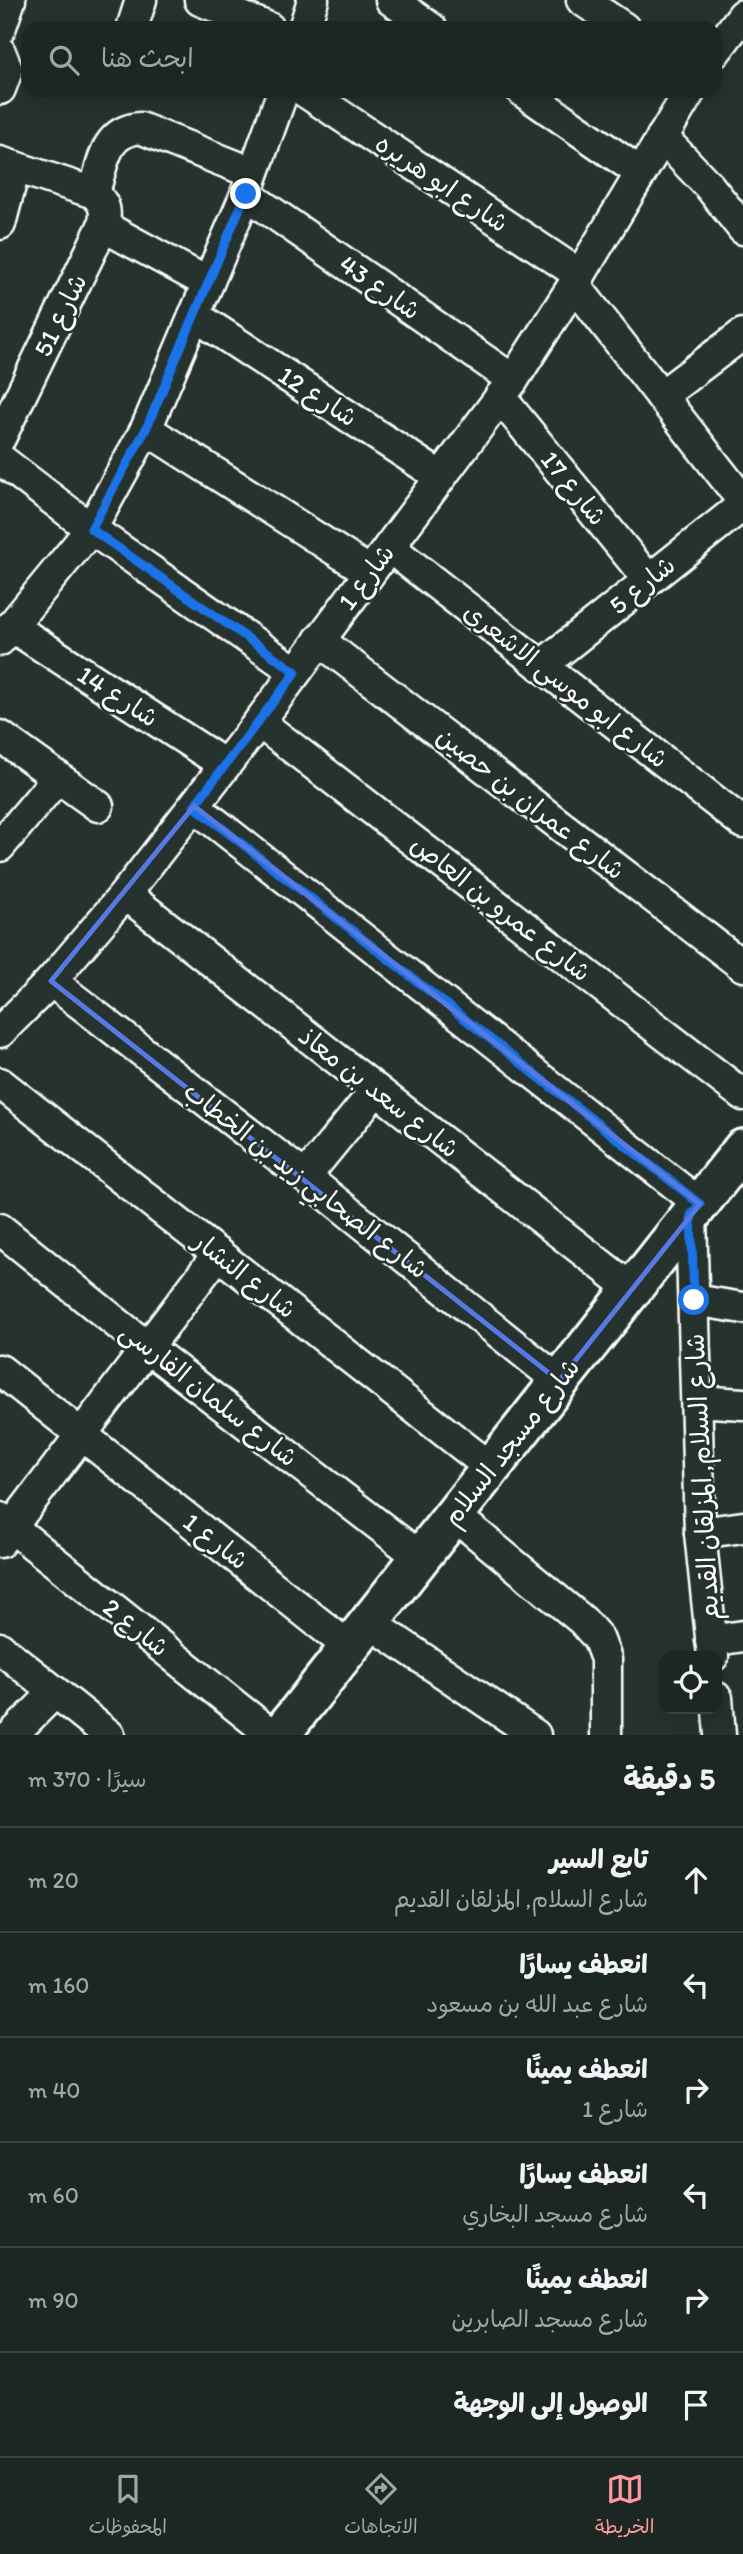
<!DOCTYPE html>
<html lang="ar">
<head>
<meta charset="utf-8">
<style>
  :root { --surface:#1c2622; --page:#29322f; --text:#f1f3f6; --muted:#a0a5a5; --line:#3a4340; --accent:#ff9aa2 }
  body { margin:0; font-family:Itim,"Playpen Sans Arabic",sans-serif; background:var(--page); color:var(--text); direction:rtl }
  .controls { position:absolute; right:21px; bottom:21px; display:grid; overflow:hidden; border-radius:14px; box-shadow:0 4px 18px #0003 }
  .controls button { width:63px; height:63px; display:grid; place-items:center; padding:0; border:0; border-bottom:2px solid var(--line); background:var(--surface); color:var(--text); font:35px sans-serif }
  .stop { position:absolute; width:21px; height:21px; margin:-16px; border:5px solid #1a73e8; border-radius:50%; background:#fff }
  .stop.end { background:#1a73e8; border-color:#fff; box-shadow:0 2px 7px #0008 }
  .list { margin:0; padding:0; list-style:none }
  h2 { display:flex; justify-content:space-between; align-items:center; height:91px; margin:0; padding:0 28px; font-size:30px }
  h2 small { font-size:23px; font-weight:400; color:var(--muted) }
  .list li { display:grid; grid-template-columns:46px 1fr auto; gap:21px; align-items:center; box-sizing:border-box; height:105px; padding:0 28px; border-top:2px solid var(--line) }
  .list b { display:block; font-size:26px; white-space:nowrap }
  .list p { margin:0; font-size:23px; white-space:nowrap; color:var(--muted) }
  .list em { font-size:23px; font-style:normal; color:var(--muted) }
  .icon { flex:none; width:38px; height:38px; fill:none; stroke:currentColor; stroke-width:2; stroke-linecap:round; stroke-linejoin:round }
  .map { position:relative; flex:none; width:743px; height:1735px; overflow:hidden; direction:ltr }
  .search { position:absolute; background:var(--surface); box-shadow:0 4px 18px #0003; left:21px; right:21px; top:21px; height:77px; display:flex; align-items:center; gap:18px; box-sizing:border-box; padding:0 24px; border-radius:21px; color:var(--muted); font-size:26px }
  .sheet { height:721px; background:var(--surface) }
  nav { display:flex; justify-content:space-around; align-items:center; box-sizing:border-box; height:98px; border-top:2px solid var(--line); background:var(--surface); font-size:19px; color:var(--muted) }
  nav a { display:grid; justify-items:center; gap:4px }
  nav .on { color:var(--accent) }
  .map>svg:first-child { display:block }
  .lines { fill:none; stroke-linecap:round; stroke-linejoin:round }
  .street-casing { stroke:#fff; stroke-width:35 }
  .secondary-casing { stroke:#fff; stroke-width:44 }
  .street { stroke:#26332d; stroke-width:30 }
  .secondary { stroke:#26332d; stroke-width:38 }
  .route { stroke:#1a73e8; stroke-width:9 }
  .marked { fill:none; stroke:#567ae2; stroke-width:5; stroke-linejoin:round }
  .labels { text-anchor:middle; dominant-baseline:central; stroke-width:5; stroke-linejoin:round; paint-order:stroke }
  .street-label { font-size:26px; fill:#fff; stroke:#26332d }
</style>
</head>
<body>
<div class="map">
<svg width="743" height="1735" viewBox="0 0 743 1735">
  <rect width="100%" height="100%" fill="#26332d"/>
  <filter id="ink" filterUnits="userSpaceOnUse"><feTurbulence type="fractalNoise" baseFrequency=".0143" numOctaves="2"/><feDisplacementMap in="SourceGraphic" scale="14" xChannelSelector="R" yChannelSelector="G"/><feConvolveMatrix kernelMatrix="1 2 1 2 8 2 1 2 1" color-interpolation-filters="sRGB"/></filter>
  <g filter="url(#ink)">
    <g class="lines">
      <g class="street-casing">
        <g id="street">
          <polyline points="200,0 269,28"/>
          <polyline points="391,0 431,28"/>
          <polyline points="582,0 624,28"/>
          <polyline points="132,28 141,0"/>
          <polyline points="304,28 313,0"/>
          <polyline points="0,29 10,0"/>
          <polyline points="0,52 7,70 0,89"/>
          <polyline points="715,52 743,15"/>
          <polyline points="304,91 580,275"/>
          <polyline points="522,91 641,173"/>
          <polyline points="662,137 709,186 743,229"/>
          <path d="M0 162 94 193C105 204 107 211 103 226L0 438"/>
          <path d="M94 193C103 164 104 131 140 128L253 173"/>
          <polyline points="246,194 513,380"/>
          <polyline points="0,224 15,167"/>
          <polyline points="103,226 208,283"/>
          <polyline points="574,284 743,501"/>
          <polyline points="194,315 441,477"/>
          <polyline points="661,396 743,334"/>
          <polyline points="500,397 648,579"/>
          <polyline points="146,429 370,572"/>
          <polyline points="0,459 91,529 296,672"/>
          <polyline points="389,547 743,823"/>
          <polyline points="11,626 225,765"/>
          <polyline points="0,640 91,529 146,429 246,194 283,91"/>
          <polyline points="319,640 743,966"/>
          <polyline points="541,666 743,505"/>
          <polyline points="259,722 743,1095"/>
          <polyline points="0,736 98,806"/>
          <polyline points="194,806 700,1204"/>
          <polyline points="0,846 58,777"/>
          <polyline points="125,894 632,1289"/>
          <polyline points="51,981 305,1177 559,1381"/>
          <polyline points="0,1032 51,981 125,894 259,722 513,380 580,275 690,91"/>
          <polyline points="0,1083 491,1468"/>
          <polyline points="305,1177 376,1090"/>
          <polyline points="691,1215 700,1533 713,1656"/>
          <polyline points="0,1229 148,1348 420,1557"/>
          <polyline points="694,1300 743,1308"/>
          <polyline points="0,1370 349,1647"/>
          <polyline points="697,1401 743,1404"/>
          <polyline points="454,1515 583,1621 598,1638 606,1659 606,1735"/>
          <polyline points="0,1518 272,1735"/>
          <polyline points="700,1533 743,1527"/>
          <polyline points="0,1542 218,1254"/>
          <polyline points="369,1622 535,1735"/>
          <polyline points="711,1641 743,1636"/>
          <polyline points="0,1648 109,1735"/>
          <polyline points="717,1698 720,1735"/>
          <polyline points="12,1735 55,1692"/>
        </g>
      </g>
      <g class="secondary-casing">
        <polyline id="secondary" points="280,1735 743,1149"/>
      </g>
      <use href="#street" class="street"/>
      <use href="#secondary" class="secondary"/>
    </g>
  </g>
  <g class="lines" filter="url(#ink)">
    <polyline class="route" points="246,194 146,429 91,529 296,672 194,806 700,1204 691,1215 694,1300"/>
  </g>
  <path class="marked" d="M194 806 700 1204 559 1381 51 981Z"/>
  <g class="labels">
    <g class="street-label">
      <text transform="translate(442 183) rotate(34)">شارع ابو هريره</text>
      <text transform="translate(380 287) rotate(35)">شارع 43</text>
      <text transform="translate(60 315) rotate(-64)">شارع 51</text>
      <text transform="translate(318 396) rotate(33)">شارع 12</text>
      <text transform="translate(574 488) rotate(51)">شارع 17</text>
      <text transform="translate(366 577) rotate(-53)">شارع 1</text>
      <text transform="translate(642 585) rotate(-39)">شارع 5</text>
      <text transform="translate(566 685) rotate(38)">شارع ابو موسى الاشعرى</text>
      <text transform="translate(118 696) rotate(33)">شارع 14</text>
      <text transform="translate(531 803) rotate(38)">شارع عمران بن حصين</text>
      <text transform="translate(501 908) rotate(38)">شارع عمرو بن العاص</text>
      <text transform="translate(379 1092) rotate(38)">شارع سعد بن معاذ</text>
      <text transform="translate(306 1180) rotate(38)">شارع الصحابي زيد بن الخطاب</text>
      <text transform="translate(245 1275) rotate(38)">شارع النشار</text>
      <text transform="translate(209 1394) rotate(38)">شارع سلمان الفارسى</text>
      <text transform="translate(511 1442) rotate(-52)">شارع مسجد السلام</text>
      <text transform="translate(702 1477) rotate(-93)">شارع السلام, المزلقان القديم</text>
      <text transform="translate(216 1541) rotate(38)">شارع 1</text>
      <text transform="translate(136 1627) rotate(39)">شارع 2</text>
    </g>
  </g>
</svg>
<div class="controls">
<button><svg class="icon" aria-label="locate" viewBox="0 0 24 24"><circle cx="12" cy="12" r="6"/><path d="M12 2v4M12 18v4M2 12h4M18 12h4"/></svg></button>
</div>
<div class="stop" style="left:694px;top:1300px"></div>
<div class="stop end" style="left:246px;top:194px"></div>
<div class="search"><svg class="icon" aria-label="search" viewBox="0 0 24 24"><circle cx="10" cy="10" r="6"/><path d="M15 15l6 6"/></svg>ابحث هنا</div>
</div>
<section class="sheet">
<h2>5 دقيقة<small>سيرًا · 370 m</small></h2>
<ul class="list">
<li><svg class="icon" aria-label="ahead" viewBox="0 0 24 24"><path d="M12 20V5M6 11l6-6 6 6"/></svg><div><b>تابع السير</b><p>شارع السلام, المزلقان القديم</p></div><em>20 m</em></li>
<li><svg class="icon" aria-label="left" viewBox="0 0 24 24"><path d="M17 20v-9H6M10 6l-5 5 5 5"/></svg><div><b>انعطف يسارًا</b><p>شارع عبد الله بن مسعود</p></div><em>160 m</em></li>
<li><svg class="icon" aria-label="right" viewBox="0 0 24 24"><path d="M7 20v-9h11M14 6l5 5-5 5"/></svg><div><b>انعطف يمينًا</b><p>شارع 1</p></div><em>40 m</em></li>
<li><svg class="icon" aria-label="left" viewBox="0 0 24 24"><path d="M17 20v-9H6M10 6l-5 5 5 5"/></svg><div><b>انعطف يسارًا</b><p>شارع مسجد البخاري</p></div><em>60 m</em></li>
<li><svg class="icon" aria-label="right" viewBox="0 0 24 24"><path d="M7 20v-9h11M14 6l5 5-5 5"/></svg><div><b>انعطف يمينًا</b><p>شارع مسجد الصابرين</p></div><em>90 m</em></li>
<li><svg class="icon" aria-label="arrive" viewBox="0 0 24 24"><path d="M6 21V4h12l-3 4 3 4H6"/></svg><div><b>الوصول إلى الوجهة</b></div></li>
</ul>
</section>
<nav>
<a class="on"><svg class="icon" aria-label="map" viewBox="0 0 24 24"><path d="M3 6l6-2 6 2 6-2v14l-6 2-6-2-6 2zM9 4v14M15 6v14"/></svg>الخريطة</a>
<a><svg class="icon" aria-label="directions" viewBox="0 0 24 24"><path d="M12 3l9 9-9 9-9-9zM9 14v-3h6M13 9l2 2-2 2"/></svg>الاتجاهات</a>
<a><svg class="icon" aria-label="saved" viewBox="0 0 24 24"><path d="M7 4h10v16l-5-4-5 4z"/></svg>المحفوظات</a>
</nav>
</body>
</html>
